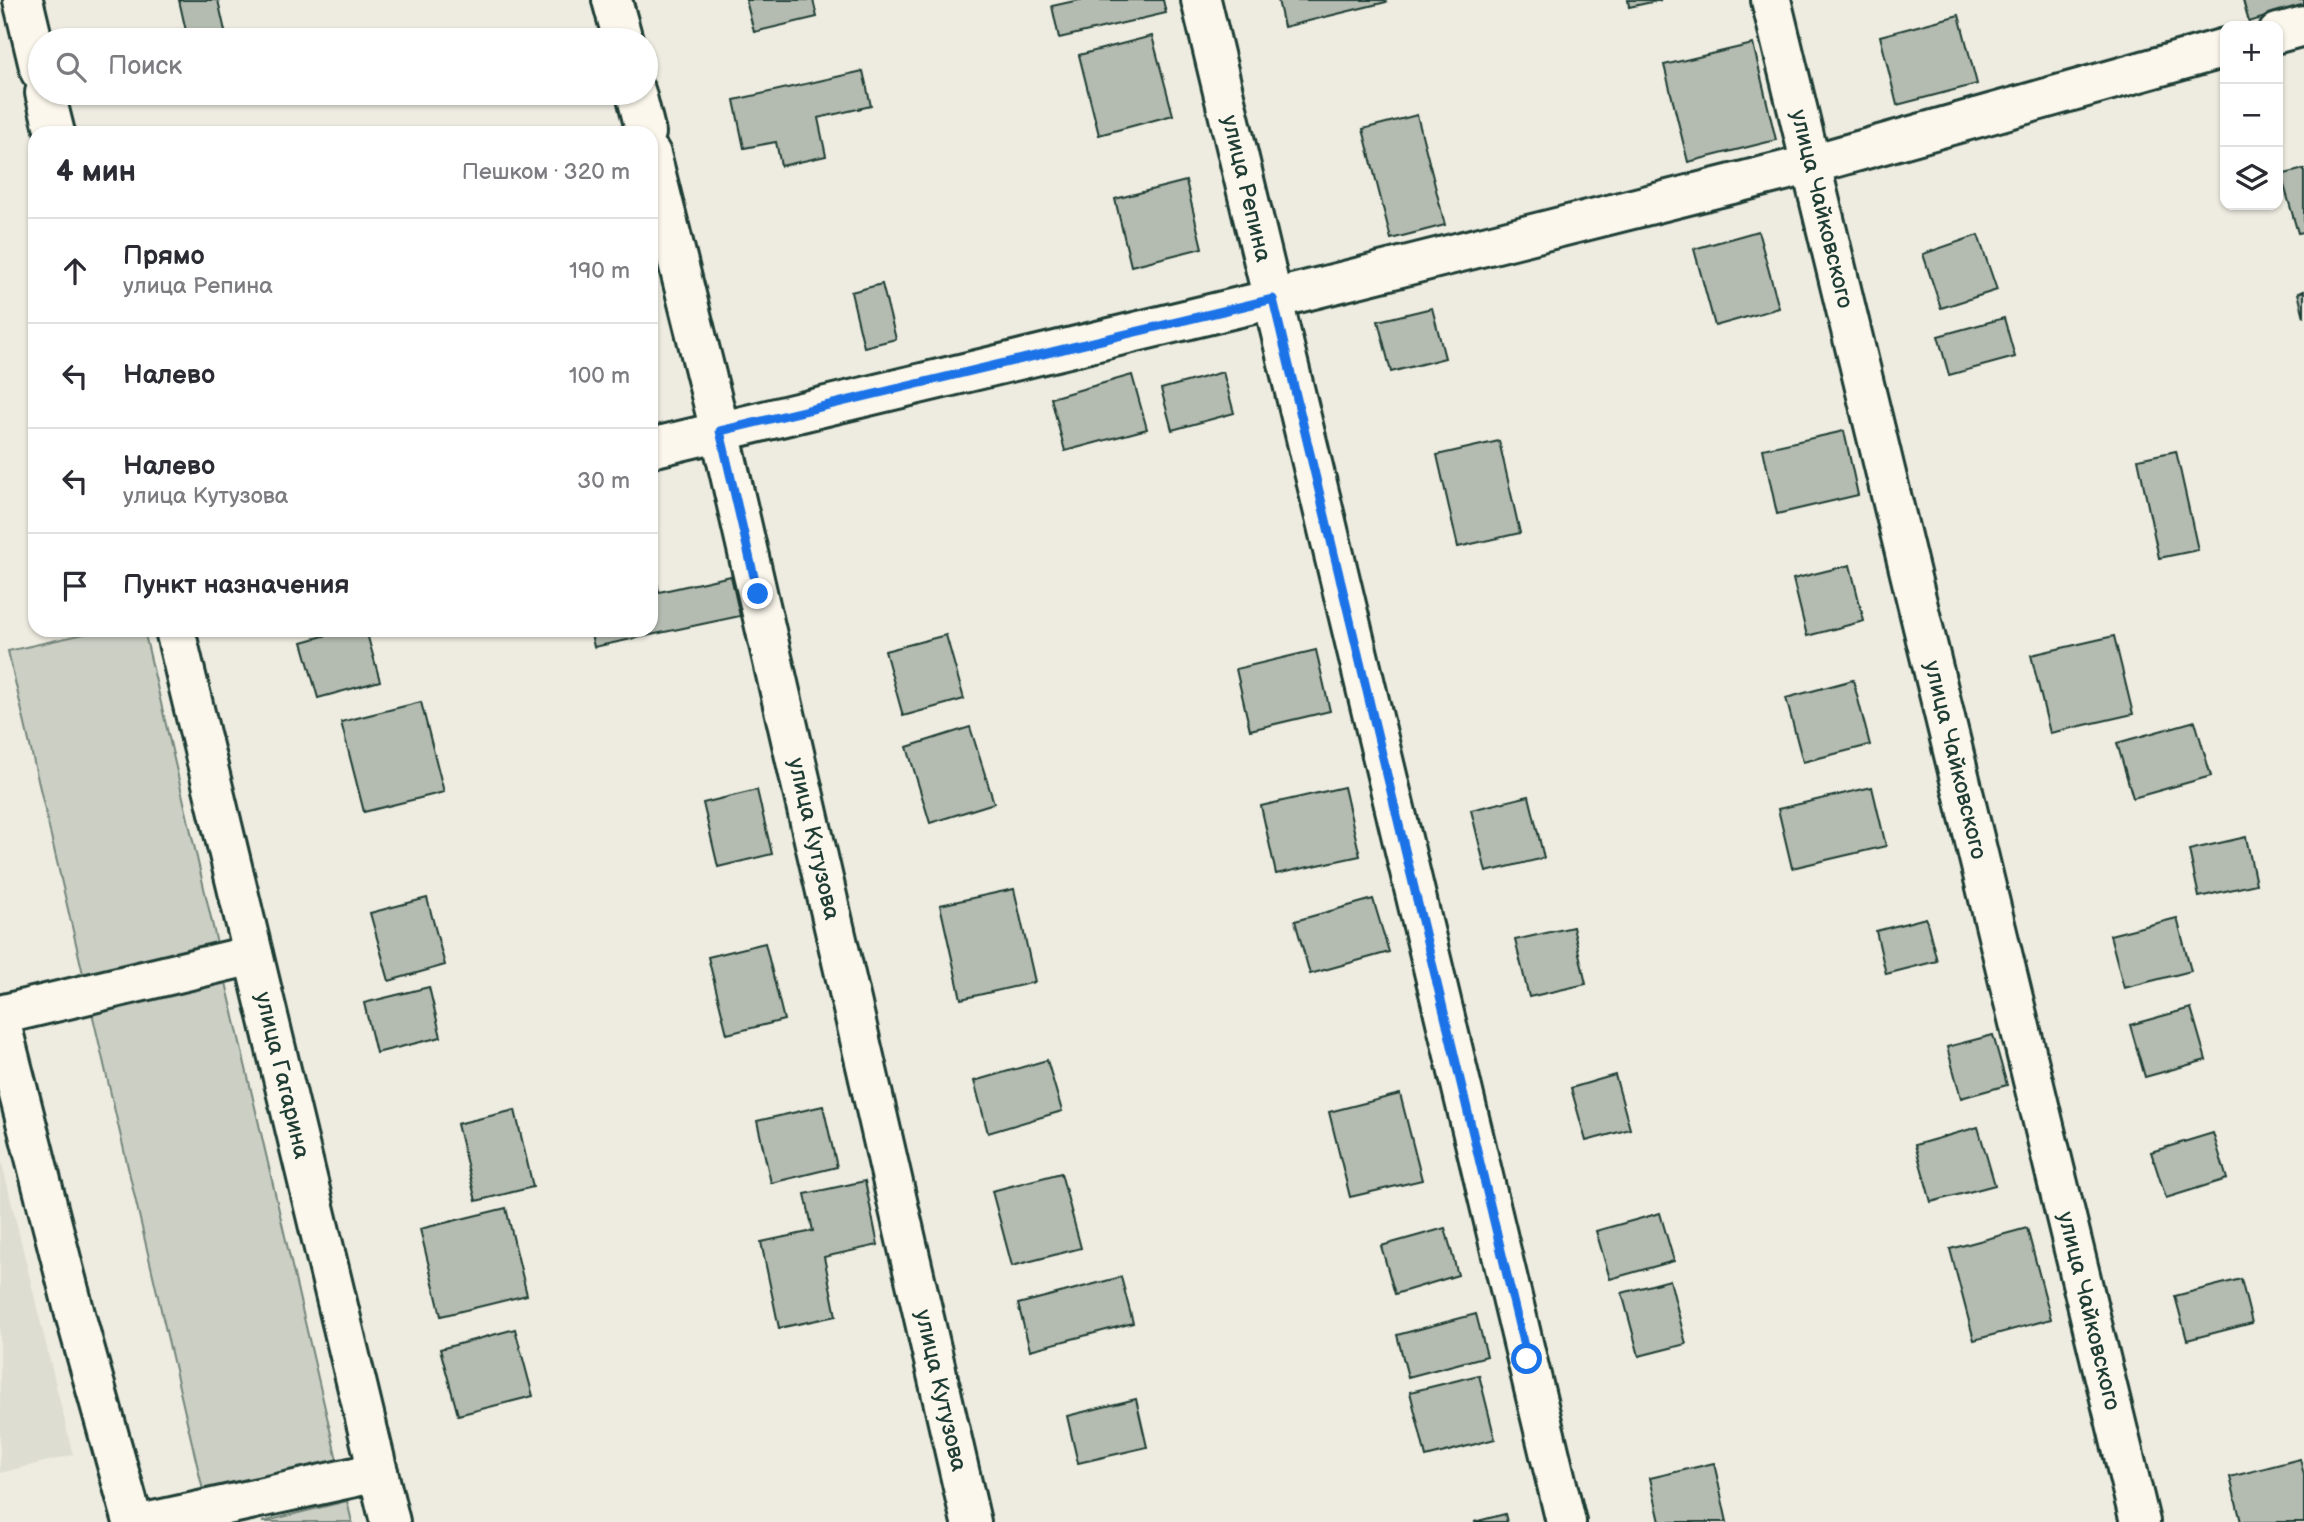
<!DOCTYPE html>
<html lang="ru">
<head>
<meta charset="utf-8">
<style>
  :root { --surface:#fff; --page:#f7f7f7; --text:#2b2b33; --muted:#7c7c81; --line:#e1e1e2 }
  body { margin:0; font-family:"Balsamiq Sans",sans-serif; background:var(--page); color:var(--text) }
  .controls { position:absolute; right:21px; top:21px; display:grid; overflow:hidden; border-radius:14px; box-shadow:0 2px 5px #0004 }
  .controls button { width:63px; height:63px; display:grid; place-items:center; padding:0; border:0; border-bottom:2px solid var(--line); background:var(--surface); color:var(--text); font:35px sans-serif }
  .stop { position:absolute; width:21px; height:21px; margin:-16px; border:5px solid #1a73e8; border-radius:50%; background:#fff }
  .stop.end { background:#1a73e8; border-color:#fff; box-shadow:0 2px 7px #0008 }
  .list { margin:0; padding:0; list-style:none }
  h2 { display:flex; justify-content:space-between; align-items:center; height:91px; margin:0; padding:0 28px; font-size:30px }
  h2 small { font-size:23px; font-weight:400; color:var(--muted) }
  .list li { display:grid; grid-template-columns:46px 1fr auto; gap:21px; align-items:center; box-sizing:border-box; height:105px; padding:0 28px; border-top:2px solid var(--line) }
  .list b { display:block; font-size:26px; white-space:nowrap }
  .list p { margin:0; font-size:23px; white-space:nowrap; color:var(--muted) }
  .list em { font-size:23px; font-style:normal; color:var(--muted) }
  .icon { flex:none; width:38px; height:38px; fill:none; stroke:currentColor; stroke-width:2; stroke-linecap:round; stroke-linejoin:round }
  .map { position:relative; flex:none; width:2304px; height:1522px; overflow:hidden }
  .search { position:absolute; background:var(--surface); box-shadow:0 2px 5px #0004; left:28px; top:28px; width:630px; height:77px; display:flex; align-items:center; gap:18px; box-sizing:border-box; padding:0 24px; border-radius:38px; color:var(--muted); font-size:26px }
  .panel { position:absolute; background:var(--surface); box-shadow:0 2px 5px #0004; left:28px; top:126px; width:630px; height:511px; border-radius:21px }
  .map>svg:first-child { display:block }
  .built { fill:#ddddd2 }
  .green { fill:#cbcfc4; stroke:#75867c; stroke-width:2 }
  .building { fill:#b4bbb0; stroke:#1f3d34; stroke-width:2 }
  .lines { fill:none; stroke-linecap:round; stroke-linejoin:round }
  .minor-casing { stroke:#1f3d34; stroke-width:44 }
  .minor { stroke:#fbf7ec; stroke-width:38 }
  .route { stroke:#1a73e8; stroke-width:9 }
  .labels { text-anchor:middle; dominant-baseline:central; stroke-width:6; stroke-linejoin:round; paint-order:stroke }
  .street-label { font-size:23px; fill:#1f3d34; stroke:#fbf7ec }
</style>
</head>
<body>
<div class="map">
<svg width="2304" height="1522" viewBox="0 0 2304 1522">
  <rect width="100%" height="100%" fill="#eeece1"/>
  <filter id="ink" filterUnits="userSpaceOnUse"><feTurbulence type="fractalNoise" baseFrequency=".0143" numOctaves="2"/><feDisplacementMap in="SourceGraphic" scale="14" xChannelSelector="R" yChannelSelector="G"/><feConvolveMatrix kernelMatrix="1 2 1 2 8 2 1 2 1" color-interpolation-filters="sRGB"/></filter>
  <g filter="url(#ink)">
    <polygon class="built" points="0,1155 73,1455 0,1473"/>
    <g class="green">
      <polygon points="101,630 144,630 338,1464 205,1499 8,651"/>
      <polygon points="347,1501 352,1522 262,1522"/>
    </g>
    <g class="building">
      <polygon points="179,0 218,0 227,40 188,40"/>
      <polygon points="746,0 813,0 817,17 754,32"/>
      <polygon points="1079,0 1163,0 1166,13 1059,38 1052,6"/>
      <polygon points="1278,0 1385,0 1386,2 1284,27"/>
      <polygon points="1628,0 1661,0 1629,7"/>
      <polygon points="2243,0 2304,0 2304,5 2249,22"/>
      <polygon points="1959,15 1977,84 1897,105 1880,36"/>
      <polygon points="1152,36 1173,115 1099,135 1079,55"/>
      <polygon points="1753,44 1776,140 1688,162 1664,65"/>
      <polygon points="863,71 871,106 818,118 826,156 781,166 776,142 744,148 734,100"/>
      <polygon points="1417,115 1445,225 1391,239 1363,129"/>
      <polygon points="2304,169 2304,232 2298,233 2281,175"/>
      <polygon points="1186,181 1202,248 1131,266 1115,199"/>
      <polygon points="1758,231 1779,308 1715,326 1694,249"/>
      <polygon points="1978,235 1997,290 1941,308 1923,254"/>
      <polygon points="882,284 896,339 864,347 851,292"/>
      <polygon points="2304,291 2304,317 2298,293"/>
      <polygon points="1432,308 1445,358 1391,372 1378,321"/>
      <polygon points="2004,318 2015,357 1949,375 1938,336"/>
      <polygon points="1223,372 1234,413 1172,430 1161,389"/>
      <polygon points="1132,375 1147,429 1065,451 1051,398"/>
      <polygon points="1844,431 1858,495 1777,514 1763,449"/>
      <polygon points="1499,441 1520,533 1458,547 1437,455"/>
      <polygon points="2176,451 2198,550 2159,558 2138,459"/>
      <polygon points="651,552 659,592 731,576 740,616 594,647 590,630 651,630"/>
      <polygon points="1850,565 1864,621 1807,636 1793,579"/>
      <polygon points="345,630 366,630 380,681 318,698 302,642"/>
      <polygon points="946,635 964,699 903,716 885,651"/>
      <polygon points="2114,636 2133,714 2050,733 2031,655"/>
      <polygon points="1316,650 1330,711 1250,730 1236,669"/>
      <polygon points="1853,680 1870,745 1803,762 1786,698"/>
      <polygon points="421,702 444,792 364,812 341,722"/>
      <polygon points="2195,721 2211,776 2133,798 2117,743"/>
      <polygon points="970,727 994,803 930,823 907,747"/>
      <polygon points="1344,787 1360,856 1276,874 1261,806"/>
      <polygon points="1872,787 1886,846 1792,868 1778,809"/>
      <polygon points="757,790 772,854 718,867 703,803"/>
      <polygon points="1529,796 1544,858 1486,872 1471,810"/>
      <polygon points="2246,837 2256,884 2199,897 2189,850"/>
      <polygon points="1014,889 1035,982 961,999 940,905"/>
      <polygon points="427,898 445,965 389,981 370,913"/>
      <polygon points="1373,899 1389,952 1310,974 1295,921"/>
      <polygon points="1926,918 1937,961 1886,974 1876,931"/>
      <polygon points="2177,918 2191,971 2124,988 2110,935"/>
      <polygon points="1573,927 1586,984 1529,997 1515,940"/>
      <polygon points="765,943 784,1020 727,1034 708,957"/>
      <polygon points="429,987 441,1037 376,1053 364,1003"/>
      <polygon points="2191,1008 2206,1060 2145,1077 2130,1025"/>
      <polygon points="1993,1035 2007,1085 1961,1098 1947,1047"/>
      <polygon points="1047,1060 1062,1111 988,1133 974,1081"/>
      <polygon points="1615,1075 1630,1129 1586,1141 1571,1088"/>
      <polygon points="1400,1094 1422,1180 1350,1197 1329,1112"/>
      <polygon points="823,1106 837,1167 771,1183 757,1121"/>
      <polygon points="515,1110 533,1187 476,1201 457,1124"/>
      <polygon points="1978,1127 1995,1185 1931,1202 1915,1145"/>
      <polygon points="2213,1133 2227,1179 2166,1198 2151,1152"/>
      <polygon points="1061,1173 1081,1248 1012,1266 992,1191"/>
      <polygon points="865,1181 878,1245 824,1257 836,1316 779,1328 761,1242 813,1231 805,1194"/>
      <polygon points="506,1208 527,1295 441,1316 420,1229"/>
      <polygon points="1660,1213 1674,1261 1610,1279 1596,1231"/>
      <polygon points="1445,1228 1458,1275 1395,1294 1381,1246"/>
      <polygon points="2027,1228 2051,1319 1974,1340 1950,1249"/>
      <polygon points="1121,1277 1133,1323 1030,1350 1018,1304"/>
      <polygon points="2241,1279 2252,1323 2187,1340 2175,1296"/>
      <polygon points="1670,1280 1686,1344 1639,1356 1622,1293"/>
      <polygon points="1476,1314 1487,1356 1408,1377 1397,1335"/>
      <polygon points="515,1329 533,1396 458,1415 440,1349"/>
      <polygon points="1479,1375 1495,1439 1426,1457 1410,1392"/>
      <polygon points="1136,1399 1147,1447 1078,1463 1067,1416"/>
      <polygon points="2300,1459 2304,1475 2304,1522 2241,1522 2230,1477"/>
      <polygon points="1714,1463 1727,1522 1660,1522 1650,1478"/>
      <polygon points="1505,1514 1507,1522 1474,1522"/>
    </g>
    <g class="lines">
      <g class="minor-casing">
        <g id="minor">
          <polyline points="23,0 40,71"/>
          <polyline points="612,0 623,40"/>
          <path id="s1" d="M1201 0 1566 1522"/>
          <path id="s2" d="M1771 0 2140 1522"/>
          <polyline points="2278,33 2304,26"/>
          <polyline points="45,93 55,133"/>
          <polyline points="636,93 646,133"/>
          <path id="s3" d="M651 154 720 431 971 1522"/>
          <polyline points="651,448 1273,299 1812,164 2225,48"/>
          <path id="s4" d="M175 630 390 1522"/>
          <polyline points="0,1015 253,955"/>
          <polyline points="0,1020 75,1314 133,1522"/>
          <polyline points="149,1522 378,1472"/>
        </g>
      </g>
      <use href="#minor" class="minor"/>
    </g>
  </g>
  <g class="lines" filter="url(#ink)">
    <polyline class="route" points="758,594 720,431 1273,299 1527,1359"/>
  </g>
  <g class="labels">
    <g class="street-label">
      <text stroke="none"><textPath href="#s1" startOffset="194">улица Репина</textPath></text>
      <text stroke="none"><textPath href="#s2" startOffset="215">улица Чайковского</textPath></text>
      <text stroke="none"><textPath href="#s2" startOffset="782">улица Чайковского</textPath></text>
      <text stroke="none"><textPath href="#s3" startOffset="704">улица Кутузова</textPath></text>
      <text stroke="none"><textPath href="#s4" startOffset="458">улица Гагарина</textPath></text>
      <text stroke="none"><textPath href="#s2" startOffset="1349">улица Чайковского</textPath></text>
      <text stroke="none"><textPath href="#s3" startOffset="1270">улица Кутузова</textPath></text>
    </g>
  </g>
</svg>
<div class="controls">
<button>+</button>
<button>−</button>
<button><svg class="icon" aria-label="layers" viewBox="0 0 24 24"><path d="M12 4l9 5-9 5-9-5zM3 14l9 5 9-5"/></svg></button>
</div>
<div class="stop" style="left:1527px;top:1359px"></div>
<div class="stop end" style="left:758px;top:594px"></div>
<div class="search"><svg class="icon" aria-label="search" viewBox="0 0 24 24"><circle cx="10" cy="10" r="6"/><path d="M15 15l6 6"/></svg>Поиск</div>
<section class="panel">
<h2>4 мин<small>Пешком · 320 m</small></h2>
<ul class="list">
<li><svg class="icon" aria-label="ahead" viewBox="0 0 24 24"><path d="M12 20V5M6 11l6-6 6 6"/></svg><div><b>Прямо</b><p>улица Репина</p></div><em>190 m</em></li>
<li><svg class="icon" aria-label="left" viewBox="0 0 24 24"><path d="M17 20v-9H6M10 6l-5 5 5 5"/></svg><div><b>Налево</b></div><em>100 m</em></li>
<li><svg class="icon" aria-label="left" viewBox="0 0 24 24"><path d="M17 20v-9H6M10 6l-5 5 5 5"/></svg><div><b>Налево</b><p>улица Кутузова</p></div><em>30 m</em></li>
<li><svg class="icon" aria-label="arrive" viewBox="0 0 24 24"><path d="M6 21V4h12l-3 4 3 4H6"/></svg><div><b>Пункт назначения</b></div></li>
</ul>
</section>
</div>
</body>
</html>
